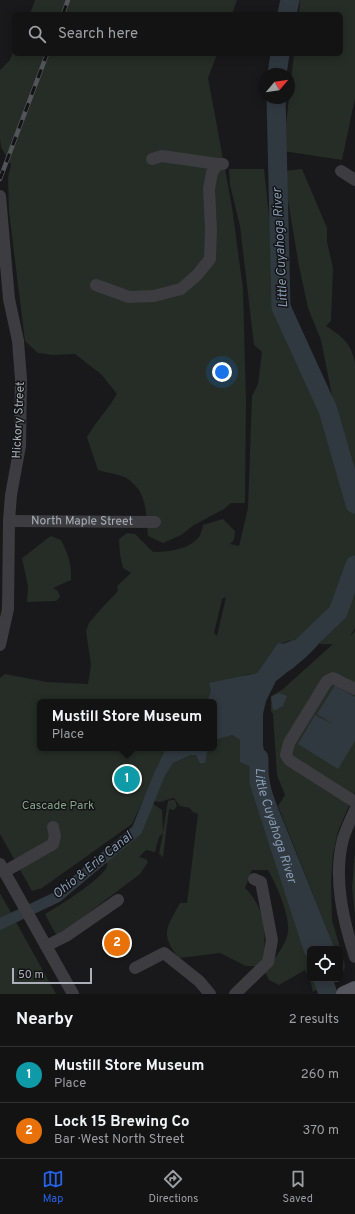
<!DOCTYPE html>
<html lang="en">
<head>
<meta charset="utf-8">
<style>
  :root { --surface:#131314; --page:#1c1c1d; --text:#f1f3f6; --muted:#9d9ea0; --line:#323234; --accent:#2563eb }
  body { margin:0; font-family:Overpass,sans-serif; background:var(--page); color:var(--text) }
  .controls { position:absolute; right:12px; bottom:12px; display:grid; overflow:hidden; border-radius:6px; box-shadow:0 2px 10px #0003 }
  .controls button { width:36px; height:36px; display:grid; place-items:center; padding:0; border:0; border-bottom:1px solid var(--line); background:var(--surface); color:var(--text); font:20px sans-serif }
  .compass { position:absolute; left:259px; top:68px; width:36px; height:36px; border-radius:50%; background:var(--surface); box-shadow:0 2px 10px #0003; rotate:61deg }
  .scale { position:absolute; left:12px; bottom:10px; width:80px; box-sizing:border-box; padding-left:4px; border:2px solid #acafb9; border-top:0; font-size:11px; line-height:14px; white-space:nowrap; color:#acafb9; -webkit-text-stroke:3px #141416; paint-order:stroke }
  .you { position:absolute; left:222px; top:372px; width:14px; height:14px; margin:-10px; border:3px solid #fff; border-radius:50%; background:#1a73e8; box-shadow:0 0 0 6px #1a73e833 }
  .badge { display:grid; place-items:center; width:26px; height:26px; border-radius:50%; background:var(--accent); color:#fff; font-size:13px; font-weight:700 }
  .pin { position:absolute; translate:-50% -50%; border:2px solid #fff; box-shadow:0 1px 4px #0006 }
  .popup { position:absolute; left:37px; top:699px; width:180px; height:52px; box-sizing:border-box; display:grid; place-content:center; border-radius:6px; background:var(--surface); filter:drop-shadow(0 1px 3px #0005); font-size:13px; white-space:nowrap; color:var(--muted) }
  .popup b { font-size:15px; color:var(--text) }
  .popup::after { content:''; position:absolute; left:50%; top:100%; margin-left:-8px; border:8px solid transparent; border-top-color:var(--surface) }
  .list { margin:0; padding:0; list-style:none }
  h2 { display:flex; justify-content:space-between; align-items:center; height:52px; margin:0; padding:0 16px; font-size:17px }
  h2 small { font-size:13px; font-weight:400; color:var(--muted) }
  .list li { display:grid; grid-template-columns:26px 1fr auto; gap:12px; align-items:center; box-sizing:border-box; height:56px; padding:0 16px; border-top:1px solid var(--line) }
  .list b { display:block; font-size:15px; white-space:nowrap }
  .list p { margin:0; font-size:13px; white-space:nowrap; color:var(--muted) }
  .list em { font-size:13px; font-style:normal; color:var(--muted) }
  .icon { flex:none; width:22px; height:22px; fill:none; stroke:currentColor; stroke-width:2; stroke-linecap:round; stroke-linejoin:round }
  .map { position:relative; flex:none; width:355px; height:994px; overflow:hidden }
  .search { position:absolute; background:var(--surface); box-shadow:0 2px 10px #0003; left:12px; right:12px; top:12px; height:44px; display:flex; align-items:center; gap:10px; box-sizing:border-box; padding:0 14px; border-radius:6px; color:var(--muted); font-size:15px }
  .sheet { height:164px; background:var(--surface) }
  nav { display:flex; justify-content:space-around; align-items:center; box-sizing:border-box; height:56px; border-top:1px solid var(--line); background:var(--surface); font-size:11px; color:var(--muted) }
  nav a { display:grid; justify-items:center; gap:2px }
  nav .on { color:var(--accent) }
  .map>svg:first-child { display:block }
  .green { fill:#252d26; fill-rule:evenodd }
  .water { fill:#313940 }
  .lines { fill:none; stroke-linecap:round; stroke-linejoin:round }
  .canal { stroke:#313940; stroke-width:11 }
  .river { stroke:#313940; stroke-width:19 }
  .minor { stroke:#3c3c41; stroke-width:12 }
  .major { stroke:#56575e; stroke-width:16 }
  .rail-casing { stroke:#53545a; stroke-width:4.5 }
  .rail { stroke:#141416; stroke-width:3; stroke-dasharray:9; stroke-linecap:butt }
  .labels { text-anchor:middle; dominant-baseline:central; stroke-width:3; stroke-linejoin:round; paint-order:stroke }
  .street-label { font-size:12px; fill:#acafb9; stroke:#141416 }
  .park-label { font-size:12px; fill:#84a388; stroke:#141416 }
  .water-label { font-size:13px; font-style:italic; fill:#869ab2; stroke:#141416 }
</style>
</head>
<body>
<div class="map">
<svg width="355" height="994" viewBox="0 0 355 994">
  <rect width="100%" height="100%" fill="#19191b"/>
  <g class="green">
    <polygon points="35,0 237,0 232,14 30,14"/>
    <polygon points="300,0 355,0 355,98 342,160 283,151 294,54 341,54 341,14 299,14"/>
    <path d="M14 49V54H217L208 78 232 207 243 289 246 401 245 503H231L224 509 194 525 181 535 163 543 148 536C146 515 148 493 128 479 121 474 106 473 98 470L87 437C96 422 108 409 117 394L101 374 75 354 53 355 38 353 25 341 9 212 8 177 11 165 1 147 0 138V70L10 60Z"/>
    <path d="M229 169H264L277 292 280 304 281 299V307L328 410 338 444 330 455 341 441 321 340 308 308 299 266 283 171 302 169 327 228V242L333 268 331 321 326 326C343 337 351 343 355 363V628L350 636 355 631V792L338 831 333 854 331 880 332 920 345 965 344 972 340 963V949H335L278 806 285 795 277 775 273 714 271 711V696L283 689 333 644C316 646 305 638 293 640 277 641 265 662 257 673L245 675 211 690 207 702H40V748H166L159 765 173 763 191 755 206 754 208 748H214L215 738 232 735 240 740V762L251 766 259 782 313 949H310V979L305 970 279 985 269 980 265 972C272 961 286 946 288 932 290 915 276 884 268 870H252L245 888C267 909 266 938 263 966H246L220 953 179 958C159 934 167 927 180 903H187L198 814 193 812 190 808 180 806 174 798C159 801 161 806 145 796L132 824 42 888 32 891 0 834V678L5 674 47 682 88 684 91 665 86 631 89 623 99 611 118 591 117 586 131 573 123 568 120 555 119 539 127 533 135 534 153 552C166 552 187 550 197 539 201 536 202 529 203 525L223 519 235 531 234 540 230 544 239 546 248 508 252 396 258 384 262 352 254 345 240 226 230 185ZM226 597 217 636 214 633 222 599Z"/>
    <path d="M51 536 61 540C68 554 72 564 71 580L53 588 58 591 60 597 56 601 27 602 28 586 22 558C33 551 40 543 51 536Z"/>
    <path d="M172 800H175L177 806 174 810 169 809 163 857 159 854 163 833 159 837 155 852 146 850 139 857 146 859 148 862 140 874 59 935 55 933 45 914C57 907 103 879 107 866 107 864 107 855 107 851L117 840 126 836 138 820 143 808 153 804 162 810 163 832 168 801Z"/>
    <polygon points="355,851 355,915 352,888"/>
    <polygon points="0,893 56,994 0,994"/>
    <polygon points="310,979 323,979 325,985 313,992"/>
  </g>
  <g class="water">
    <polygon points="293,640 318,645 304,659 276,681 266,701 263,714 263,745 272,793 335,949 313,949 259,782 251,767 240,762 240,740 232,735 214,740 214,702 207,702 211,690 209,683 257,673 278,643 283,644"/>
    <polygon points="335,685 355,697 355,741 338,769 298,744 315,715 334,725 317,714"/>
    <polygon points="279,693 287,696 283,706 276,710 273,710 271,697"/>
    <polygon points="166,748 208,748 205,763 200,763 196,755 191,755 173,763 158,765"/>
  </g>
  <g class="lines">
    <polyline class="canal" points="0,924 57,897 137,830 160,773 176,748"/>
    <g class="river">
      <polyline points="287,14 290,0"/>
      <polyline points="277,74 280,54"/>
      <polyline points="276,98 281,307 328,410 355,504"/>
      <polyline points="287,661 338,612 355,565"/>
      <path id="s1" d="M259 758V782L313 949"/>
      <polyline points="323,979 328,994"/>
    </g>
    <g class="minor">
      <polyline points="152,159 162,156 217,164"/>
      <polyline points="341,171 355,180"/>
      <polyline points="0,196 9,299 18,341 21,379 20,446 11,495 9,521 8,609 0,645"/>
      <polyline points="96,285 129,297 154,296 181,289 197,275 210,259 211,230 209,189 212,173 217,164 223,164"/>
      <path id="s2" d="M9 521 155 522"/>
      <polyline points="355,689 333,678 327,681 289,743 286,755 289,760 355,802"/>
      <path d="M355 810C351 819 346 829 343 839 333 878 343 920 355 957"/>
      <polyline points="0,864 73,994"/>
      <polyline points="4,872 53,844 55,836 53,827"/>
      <polyline points="46,946 66,936 118,900"/>
      <polyline points="135,968 164,953 199,981 210,994"/>
      <polyline points="235,994 268,962 272,940 261,882 254,879"/>
    </g>
    <polyline class="major" points="344,994 355,989"/>
    <g class="rail-casing">
      <g id="rail">
        <polyline points="63,14 68,0"/>
        <polyline points="0,179 47,54"/>
      </g>
    </g>
    <use href="#rail" class="rail"/>
  </g>
  <g class="labels">
    <g class="street-label">
      <text transform="translate(19 420) rotate(-87)">Hickory Street</text>
      <text stroke="none"><textPath href="#s2" startOffset="73">North Maple Street</textPath></text>
    </g>
    <g class="park-label">
      <text x="58" y="806">Cascade Park</text>
    </g>
    <g class="water-label">
      <text transform="translate(281 248) rotate(-93)">Little Cuyahoga River</text>
      <text stroke="none"><textPath href="#s1" startOffset="70">Little Cuyahoga River</textPath></text>
      <text transform="translate(93 866) rotate(-39)">Ohio &amp; Erie Canal</text>
    </g>
  </g>
</svg>
<div class="controls">
<button><svg class="icon" aria-label="locate" viewBox="0 0 24 24"><circle cx="12" cy="12" r="6"/><path d="M12 2v4M12 18v4M2 12h4M18 12h4"/></svg></button>
</div>
<svg class="compass" viewBox="-18 -18 36 36"><path d="M0-13l5 13h-10z" fill="#e53935"/><path d="M0 13l5-13h-10z" fill="#9d9ea0"/></svg>
<div class="scale">50 m</div>
<div class="you"></div>
<div class="pin badge" style="left:127px;top:779px;background:#0f9aa8">1</div>
<div class="popup"><b>Mustill Store Museum</b>Place</div>
<div class="pin badge" style="left:117px;top:943px;background:#e8710a">2</div>
<div class="search"><svg class="icon" aria-label="search" viewBox="0 0 24 24"><circle cx="10" cy="10" r="6"/><path d="M15 15l6 6"/></svg>Search here</div>
</div>
<section class="sheet">
<h2>Nearby<small>2 results</small></h2>
<ul class="list">
<li><span class="badge" style="background:#0f9aa8">1</span><div><b>Mustill Store Museum</b><p>Place</p></div><em>260 m</em></li>
<li><span class="badge" style="background:#e8710a">2</span><div><b>Lock 15 Brewing Co</b><p>Bar · West North Street</p></div><em>370 m</em></li>
</ul>
</section>
<nav>
<a class="on"><svg class="icon" aria-label="map" viewBox="0 0 24 24"><path d="M3 6l6-2 6 2 6-2v14l-6 2-6-2-6 2zM9 4v14M15 6v14"/></svg>Map</a>
<a><svg class="icon" aria-label="directions" viewBox="0 0 24 24"><path d="M12 3l9 9-9 9-9-9zM9 14v-3h6M13 9l2 2-2 2"/></svg>Directions</a>
<a><svg class="icon" aria-label="saved" viewBox="0 0 24 24"><path d="M7 4h10v16l-5-4-5 4z"/></svg>Saved</a>
</nav>
</body>
</html>
